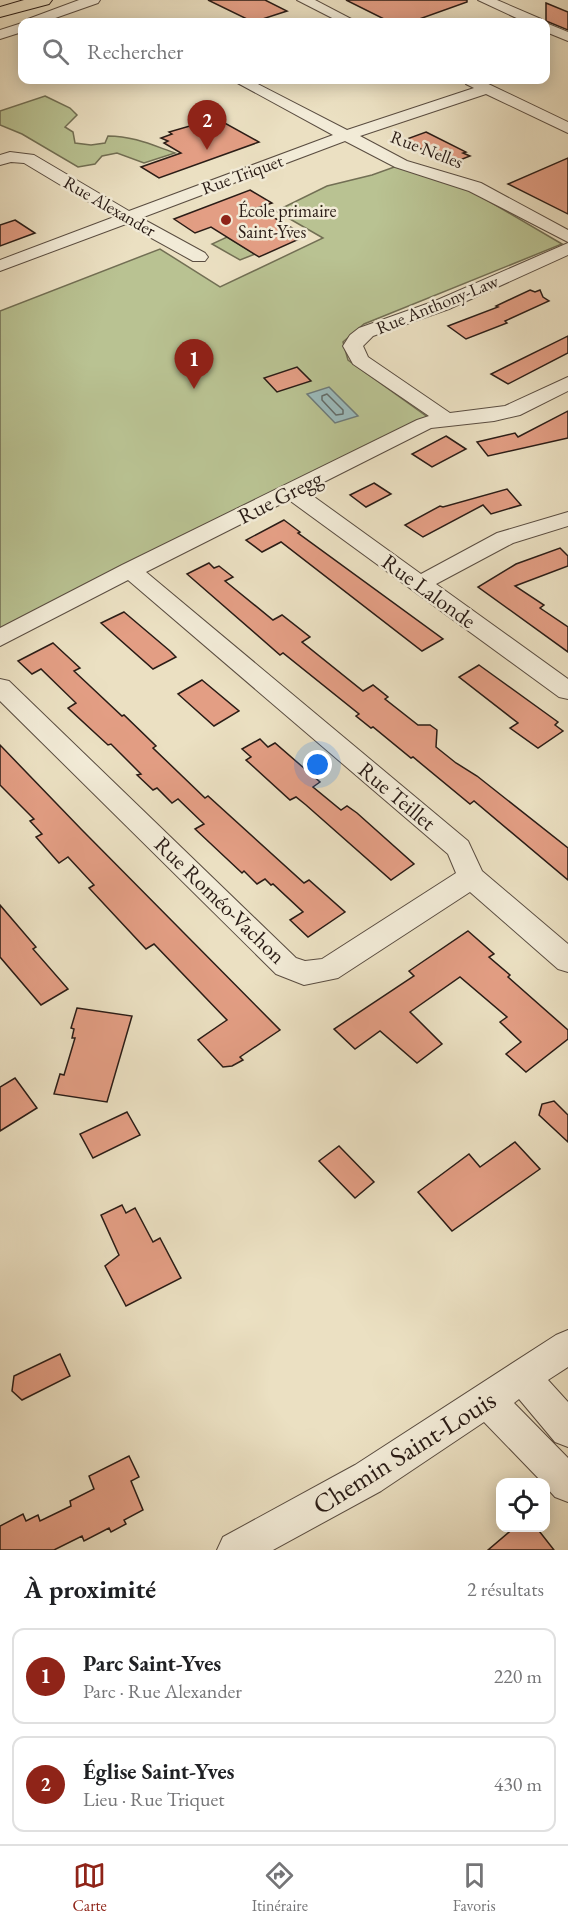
<!DOCTYPE html>
<html lang="fr">
<head>
<meta charset="utf-8">
<style>
  :root { --surface:#fff; --page:#f6f6f6; --text:#202124; --muted:#757577; --line:#e0e0e0; --accent:#8f2418 }
  body { margin:0; font-family:"EB Garamond",serif; background:var(--page); color:var(--text) }
  .controls { position:absolute; right:18px; bottom:18px; display:grid; overflow:hidden; border-radius:12px; box-shadow:0 3px 15px #0003 }
  .controls button { width:54px; height:54px; display:grid; place-items:center; padding:0; border:0; border-bottom:2px solid var(--line); background:var(--surface); color:var(--text); font:30px sans-serif }
  .you { position:absolute; left:318px; top:765px; width:21px; height:21px; margin:-15px; border:4px solid #fff; border-radius:50%; background:#1a73e8; box-shadow:0 0 0 9px #1a73e833 }
  .badge { display:grid; place-items:center; width:39px; height:39px; border-radius:50%; background:var(--accent); color:#fff; font-size:20px; font-weight:700 }
  .pin { position:absolute; translate:-50% -50px; filter:drop-shadow(0 2px 3px #0008) }
  .pin::after { content:''; position:absolute; top:32px; width:21px; height:18px; background:inherit; clip-path:polygon(0 0,100% 0,50% 100%) }
  .list { margin:0; padding:0; list-style:none }
  h2 { display:flex; justify-content:space-between; align-items:center; height:78px; margin:0; padding:0 24px; font-size:26px }
  h2 small { font-size:20px; font-weight:400; color:var(--muted) }
  .list li { display:grid; grid-template-columns:39px 1fr auto; gap:18px; align-items:center; box-sizing:border-box; height:96px; margin:0 12px 12px; padding:0 12px; border:2px solid var(--line); border-radius:12px }
  .list b { display:block; font-size:22px; white-space:nowrap }
  .list p { margin:0; font-size:20px; white-space:nowrap; color:var(--muted) }
  .list em { font-size:20px; font-style:normal; color:var(--muted) }
  .icon { flex:none; width:33px; height:33px; fill:none; stroke:currentColor; stroke-width:2; stroke-linecap:round; stroke-linejoin:round }
  .map { position:relative; flex:none; width:568px; height:1550px; overflow:hidden }
  .search { position:absolute; background:var(--surface); box-shadow:0 3px 15px #0003; left:18px; right:18px; top:18px; height:66px; display:flex; align-items:center; gap:15px; box-sizing:border-box; padding:0 21px; border-radius:12px; color:var(--muted); font-size:22px }
  .sheet { height:294px; background:var(--surface) }
  nav { display:flex; justify-content:space-around; align-items:center; box-sizing:border-box; height:84px; border-top:2px solid var(--line); background:var(--surface); font-size:16px; color:var(--muted) }
  nav a { display:grid; justify-items:center; gap:3px }
  nav .on { color:var(--accent) }
  .map>svg:first-child { display:block }
  .green { fill:#b9c292; stroke:#726f54; stroke-width:1.5 }
  .water { fill:#9bbbbc; stroke:#6e7b7a; stroke-width:1.5 }
  .lines { fill:none; stroke-linecap:round; stroke-linejoin:round }
  .shore { stroke:#626c69; stroke-width:1.5 }
  .building { fill:#e39e84; stroke:#2a1c16; stroke-width:1.5 }
  .minor-casing { stroke:#5a4d41; stroke-width:2 }
  .major-casing { stroke:#2a1c16; stroke-width:2 }
  .minor { fill:#f2ebd7; fill-rule:evenodd }
  .major { fill:#ebe0c2; fill-rule:evenodd }
  .poi-dot { fill:#8f2418; stroke:#f2ebd7; stroke-width:2 }
  .labels { text-anchor:middle; dominant-baseline:central; stroke-width:5; stroke-linejoin:round; paint-order:stroke }
  .far-street-label { font-size:18px; fill:#2a1c16; stroke:#f2ebd7 }
  .far-poi-label { font-size:18px; fill:#2a1c16; stroke:#f2ebd7; text-anchor:start }
  .street-label { font-size:22px; fill:#2a1c16; stroke:#f2ebd7 }
  .near-street-label { font-size:27px; fill:#2a1c16; stroke:#f2ebd7 }
</style>
</head>
<body>
<div class="map">
<svg width="568" height="1550" viewBox="0 0 568 1550">
  <rect width="100%" height="100%" fill="#ebe0c2"/>
  <filter id="stains"><feTurbulence type="fractalNoise" baseFrequency=".00333" numOctaves="4"/><feColorMatrix values="0 0 0 0 .2 0 0 0 0 .09 0 0 0 0 .02 0 0 0 .5 -.17"/></filter>
  <radialGradient id="worn" r=".72"><stop offset=".6" stop-color="#630" stop-opacity="0"/><stop offset="1" stop-color="#630" stop-opacity=".3"/></radialGradient>
  <g class="green">
    <path d="M45 96 70 108 77 115 65 127 73 132 75 143 91 145 105 143 108 136C133 136 152 145 175 153L144 163 117 153 102 156 95 164 78 167 22 134 0 125V111Z"/>
    <polygon points="397,166 468,189 562,244 364,324 343,342 348,360 429,418 0,633 0,311 160,249 220,287 323,238 276,211 327,186 372,175"/>
    <polygon points="227,237 255,254 240,260 212,244"/>
  </g>
  <polygon class="water" points="329,387 358,416 335,423 307,394"/>
  <g class="lines">
    <polygon class="shore" points="327,394 343,410 343,414 336,415 322,400 322,396"/>
  </g>
  <g class="building">
    <polygon points="208,0 265,0 287,11 253,22"/>
    <polygon points="346,0 467,0 467,2 411,22 390,22"/>
    <polygon points="546,3 568,12 568,30 546,21"/>
    <polygon points="214,119 220,123 223,122 259,142 159,178 141,167 181,153 164,143 168,141 161,138 172,134 169,132"/>
    <polygon points="426,132 466,152 463,153 470,156 450,164 404,140"/>
    <polygon points="568,158 568,214 508,184"/>
    <polygon points="250,190 272,203 257,208 306,236 259,257 211,227 195,233 174,219"/>
    <polygon points="15,220 35,233 0,246 0,225"/>
    <polygon points="530,290 535,292 540,290 543,297 549,301 505,321 507,323 466,339 448,326 498,307 496,306"/>
    <polygon points="568,336 568,353 508,384 491,374"/>
    <polygon points="297,367 311,381 277,392 264,378"/>
    <polygon points="568,411 568,438 488,456 477,442 515,433 518,437"/>
    <polygon points="446,436 466,449 432,467 412,454"/>
    <polygon points="374,483 391,494 366,507 350,495"/>
    <polygon points="507,489 521,505 491,514 483,505 423,537 405,525 440,506 443,507"/>
    <polygon points="284,520 300,532 298,533 443,639 422,651 281,542 262,552 246,540"/>
    <polygon points="560,548 568,556 568,566 515,586 544,605 540,608 568,627 568,652 478,587 516,564"/>
    <polygon points="209,563 214,568 219,566 233,577 225,581 273,620 282,615 310,637 302,642 363,691 373,685 388,697 385,699 418,725 430,725 437,730 436,747 456,763 477,776 568,848 568,880 474,801 470,804 413,757 411,758 373,727 371,728 356,716 359,714 283,653 280,655 187,574"/>
    <polygon points="124,612 170,651 176,657 153,669 101,623"/>
    <polygon points="53,643 80,668 74,671 122,716 124,715 156,746 153,748 205,798 208,796 304,883 309,880 345,912 308,937 290,920 303,912 273,884 271,885 265,879 257,884 244,871 242,873 195,829 204,824 178,799 172,803 157,788 153,790 137,775 141,774 111,744 108,745 68,708 76,703 41,669 32,674 18,661"/>
    <polygon points="479,665 558,722 555,725 563,731 538,748 510,728 518,723 459,677"/>
    <polygon points="202,680 239,711 214,726 178,694"/>
    <polygon points="260,739 268,747 275,743 320,782 313,787 341,810 347,806 357,813 414,864 391,880 306,805 296,797 290,800 246,760 251,757 242,749"/>
    <polygon points="0,745 82,830 280,1030 240,1057 243,1060 232,1066 223,1067 198,1040 227,1020 154,944 146,949 89,888 94,885 68,857 59,863 36,837 42,834 30,821 34,819 0,785"/>
    <polygon points="0,905 36,947 33,949 68,989 41,1005 0,957"/>
    <polygon points="468,931 494,954 489,957 510,975 508,977 568,1030 568,1039 526,1072 506,1054 521,1042 500,1022 507,1017 460,977 410,1012 442,1044 417,1063 380,1031 355,1049 334,1029 414,976 409,971"/>
    <polygon points="77,1008 132,1016 107,1102 54,1094 60,1074 64,1075 75,1038 72,1038 74,1029 71,1028"/>
    <polygon points="15,1078 37,1108 0,1131 0,1087"/>
    <polygon points="554,1101 568,1115 568,1142 539,1115 542,1104"/>
    <polygon points="127,1112 140,1135 93,1158 80,1134"/>
    <polygon points="515,1142 540,1169 452,1231 418,1192 469,1154 480,1167"/>
    <polygon points="339,1146 374,1182 355,1198 319,1161"/>
    <polygon points="122,1205 126,1213 135,1208 153,1242 160,1238 181,1278 126,1306 105,1266 119,1255 101,1215"/>
    <polygon points="60,1354 70,1376 22,1400 12,1391 14,1376"/>
    <polygon points="129,1456 139,1477 131,1481 143,1510 124,1520 126,1524 111,1532 109,1528 84,1541 82,1536 54,1550 0,1550 0,1526 23,1514 26,1521 38,1515 40,1521 71,1506 70,1501 94,1489 89,1476"/>
    <polygon points="515,1527 536,1527 554,1550 488,1550"/>
  </g>
  <g class="lines">
    <g class="minor-casing">
      <g id="minor">
        <polygon points="79,0 100,0 98,3 44,22 26,22 28,19"/>
        <polygon points="297,0 315,0 357,22 340,22"/>
        <polygon points="478,0 497,0 541,19 543,22 525,22"/>
        <polygon points="22,23 22,32 0,39 0,30"/>
        <polygon points="546,23 568,32 568,41 546,32"/>
        <polygon points="232,80 250,80 347,130 474,88 466,84 465,80 480,80 568,122 568,133 486,94 360,136 407,161 481,183 568,230 568,242 469,191 395,167 345,141 141,218 205,253 208,257 205,261 193,261 126,224 0,271 0,260 114,217 24,163 11,162 0,165 0,155 10,152 34,155 129,211 333,135"/>
        <polygon points="568,243 568,255 449,309 373,336 363,346 368,357 450,413 505,406 568,377 568,391 520,415 494,421 431,428 306,491 421,574 497,533 568,512 568,526 513,543 436,584 568,679 568,699 559,697 289,500 146,572 468,841 482,871 568,944 568,972 558,969 470,892 338,978 304,985 276,974 0,701 0,679 9,681 296,958 305,961 322,959 456,873 448,854 128,580 0,646 0,628 122,565 417,420 429,416 353,364 343,346 350,335 359,328 435,301"/>
        <polygon points="568,1330 568,1367 548,1380 568,1402 568,1447 555,1442 519,1399 514,1403 568,1458 568,1502 555,1497 546,1487 546,1482 542,1482 484,1422 381,1491 273,1550 217,1550 223,1537 355,1465 556,1335"/>
      </g>
    </g>
    <g class="major-casing">
      <polygon id="major" points="24,0 52,0 49,4 0,17 0,7"/>
    </g>
    <use href="#minor" class="minor"/>
    <use href="#major" class="major"/>
  </g>
  <circle class="poi-dot" cx="226" cy="220" r="6"/>
  <g class="labels">
    <g class="far-street-label">
      <text transform="translate(427 149) rotate(21)">Rue Nelles</text>
      <text transform="translate(242 174) rotate(-20)">Rue Triquet</text>
      <text transform="translate(110 206) rotate(30)">Rue Alexander</text>
      <text transform="translate(437 304) rotate(-22)">Rue Anthony-Law</text>
    </g>
    <g class="far-poi-label">
      <text x="238" y="210">École primaire<tspan x="238" dy="21">Saint-Yves</tspan></text>
    </g>
    <g class="street-label">
      <text transform="translate(280 497) rotate(-27)">Rue Gregg</text>
      <text transform="translate(429 591) rotate(36)">Rue Lalonde</text>
      <text transform="translate(397 796) rotate(40)">Rue Teillet</text>
      <text transform="translate(220 900) rotate(44)">Rue Roméo-Vachon</text>
    </g>
    <g class="near-street-label">
      <text transform="translate(404 1452) rotate(-32)">Chemin Saint-Louis</text>
    </g>
  </g>
  <rect width="100%" height="100%" filter="url(#stains)"/>
  <rect width="100%" height="100%" fill="url(#worn)"/>
</svg>
<div class="controls">
<button><svg class="icon" aria-label="locate" viewBox="0 0 24 24"><circle cx="12" cy="12" r="6"/><path d="M12 2v4M12 18v4M2 12h4M18 12h4"/></svg></button>
</div>
<div class="you"></div>
<div class="pin badge" style="left:194px;top:389px">1</div>
<div class="pin badge" style="left:207px;top:150px">2</div>
<div class="search"><svg class="icon" aria-label="search" viewBox="0 0 24 24"><circle cx="10" cy="10" r="6"/><path d="M15 15l6 6"/></svg>Rechercher</div>
</div>
<section class="sheet">
<h2>À proximité<small>2 résultats</small></h2>
<ul class="list">
<li><span class="badge">1</span><div><b>Parc Saint-Yves</b><p>Parc · Rue Alexander</p></div><em>220 m</em></li>
<li><span class="badge">2</span><div><b>Église Saint-Yves</b><p>Lieu · Rue Triquet</p></div><em>430 m</em></li>
</ul>
</section>
<nav>
<a class="on"><svg class="icon" aria-label="map" viewBox="0 0 24 24"><path d="M3 6l6-2 6 2 6-2v14l-6 2-6-2-6 2zM9 4v14M15 6v14"/></svg>Carte</a>
<a><svg class="icon" aria-label="directions" viewBox="0 0 24 24"><path d="M12 3l9 9-9 9-9-9zM9 14v-3h6M13 9l2 2-2 2"/></svg>Itinéraire</a>
<a><svg class="icon" aria-label="saved" viewBox="0 0 24 24"><path d="M7 4h10v16l-5-4-5 4z"/></svg>Favoris</a>
</nav>
</body>
</html>
